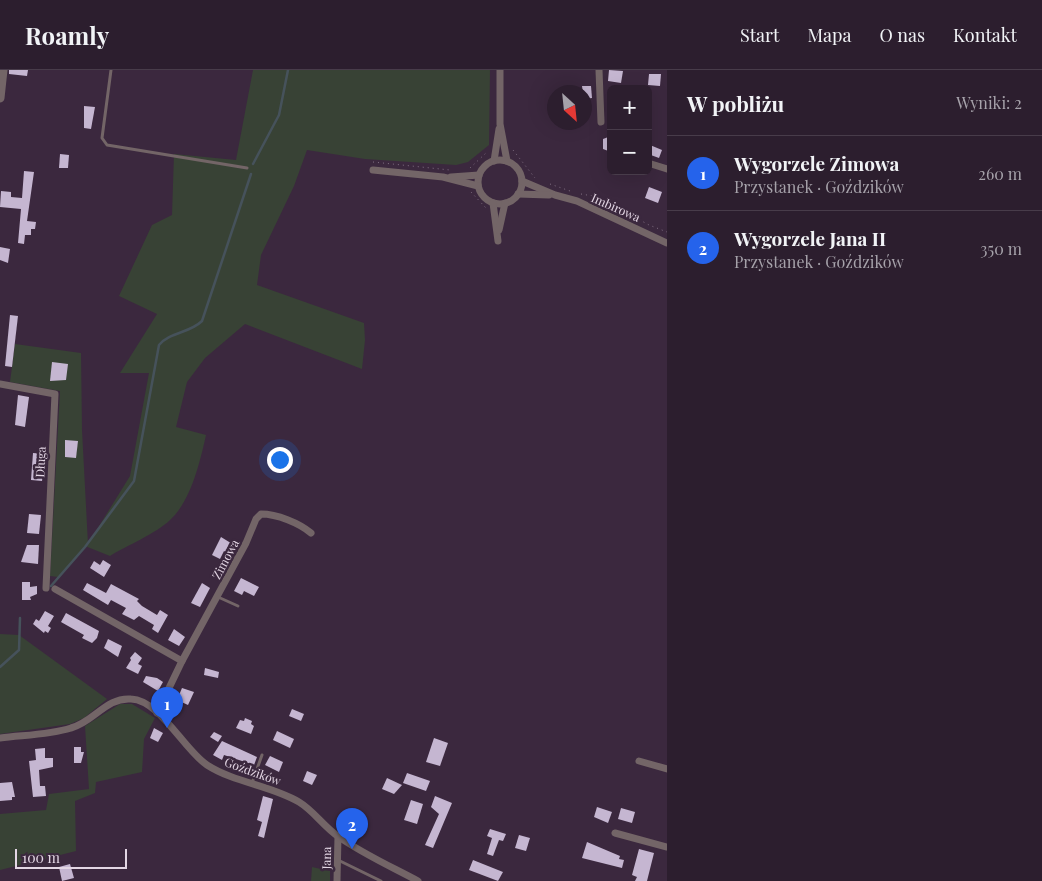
<!DOCTYPE html>
<html lang="pl">
<head>
<meta charset="utf-8">
<style>
  :root { --surface:#2c1e2e; --page:#382b3a; --text:#f1f3f6; --muted:#a6a2aa; --line:#483c4a; --accent:#2563eb }
  body { margin:0; font-family:"Playfair Display",serif; background:var(--page); color:var(--text) }
  .controls { position:absolute; right:15px; top:15px; display:grid; overflow:hidden; border-radius:8px; box-shadow:0 5px 20px #0002 }
  .controls button { width:45px; height:45px; display:grid; place-items:center; padding:0; border:0; border-bottom:1px solid var(--line); background:var(--surface); color:var(--text); font:25px sans-serif }
  .compass { position:absolute; left:547px; top:15px; width:45px; height:45px; border-radius:50%; background:var(--surface); box-shadow:0 5px 20px #0002; rotate:153deg }
  .scale { position:absolute; left:15px; bottom:12px; width:112px; box-sizing:border-box; padding-left:5px; border:2px solid #e3d6e4; border-top:0; font-size:14px; line-height:18px; white-space:nowrap; color:#e3d6e4; -webkit-text-stroke:4px #3b283e; paint-order:stroke }
  .you { position:absolute; left:279px; top:389px; width:18px; height:18px; margin:-12px; border:4px solid #fff; border-radius:50%; background:#1a73e8; box-shadow:0 0 0 8px #1a73e833 }
  .badge { display:grid; place-items:center; width:32px; height:32px; border-radius:50%; background:var(--accent); color:#fff; font-size:16px; font-weight:700 }
  .pin { position:absolute; translate:-50% -41px; filter:drop-shadow(0 1px 2px #0008) }
  .pin::after { content:''; position:absolute; top:26px; width:18px; height:15px; background:inherit; clip-path:polygon(0 0,100% 0,50% 100%) }
  .list { margin:0; padding:0; list-style:none }
  h2 { display:flex; justify-content:space-between; align-items:center; height:65px; margin:0; padding:0 20px; font-size:21px }
  h2 small { font-size:16px; font-weight:400; color:var(--muted) }
  .list li { display:grid; grid-template-columns:32px 1fr auto; gap:15px; align-items:center; box-sizing:border-box; height:75px; padding:0 20px; border-top:1px solid var(--line) }
  .list b { display:block; font-size:19px; white-space:nowrap }
  .list p { margin:0; font-size:16px; white-space:nowrap; color:var(--muted) }
  .list em { font-size:16px; font-style:normal; color:var(--muted) }
  .map { position:relative; flex:none; width:667px; height:811px; overflow:hidden }
  header { display:flex; align-items:center; gap:30px; box-sizing:border-box; height:70px; padding:0 25px; background:var(--surface); border-bottom:1px solid var(--line) }
  header strong { font-size:24px }
  nav { display:flex; gap:28px; margin-inline-start:auto; font-size:18px }
  main { display:flex }
  aside { flex:1; background:var(--surface) }
  .map>svg:first-child { display:block }
  .green { fill:#384235 }
  .lines { fill:none; stroke-linecap:round; stroke-linejoin:round }
  .stream { stroke:#46525b; stroke-width:2.5 }
  .building { fill:#c5b6d1 }
  .path { stroke:#827184; stroke-width:1; stroke-dasharray:1 4; stroke-linecap:butt }
  .service { stroke:#736567; stroke-width:3 }
  .minor { stroke:#736567; stroke-width:7 }
  .tertiary { stroke:#736567; stroke-width:9 }
  .labels { text-anchor:middle; dominant-baseline:central; stroke-width:5; stroke-linejoin:round; paint-order:stroke }
  .street-label { font-size:12px; fill:#e3d6e4; stroke:#3b283e }
</style>
</head>
<body>
<header>
<strong>Roamly</strong>
<nav><a>Start</a><a>Mapa</a><a>O nas</a><a>Kontakt</a></nav>
</header>
<main>
<div class="map">
<svg width="667" height="811" viewBox="0 0 667 811">
  <rect width="100%" height="100%" fill="#3b283e"/>
  <g class="green">
    <path d="M253 0H490L489 75 468 92 456 95 365 89 307 80 294 116 261 185 257 215 364 253 365 270 362 299 245 254 205 288 187 312 176 357 206 365C200 392 191 431 170 450 157 463 126 476 110 486L85 476 49 518 58 507 50 506 60 321 10 312 15 274 81 283 82 360 88 474 130 406 149 303H120L157 244 119 226 152 155 172 145 174 84 236 90Z"/>
    <polygon points="0,564 19,565 107,629 84,648 70,654 0,664"/>
    <polygon points="120,634 132,634 155,648 144,669 142,702 96,712 95,723 75,731 76,781 0,800 0,744 46,740 49,724 89,719 85,656"/>
    <polygon points="312,797 330,801 330,811 311,811"/>
  </g>
  <g class="lines">
    <g class="stream">
      <polyline points="253,94 279,45 288,0"/>
      <path d="M51 516 85 477 134 411 159 275C170 262 190 263 202 251L251 104"/>
      <polyline points="0,597 19,580 20,548"/>
    </g>
  </g>
  <g class="building">
    <polygon points="9,0 28,0 27,6 9,4"/>
    <polygon points="609,0 623,1 621,13 608,11"/>
    <polygon points="649,4 661,4 660,16 648,15"/>
    <polygon points="582,16 591,16 592,28 584,29"/>
    <polygon points="84,36 95,37 91,59 84,58"/>
    <polygon points="611,66 611,82 603,79 603,69"/>
    <polygon points="650,75 662,80 659,88 648,84"/>
    <polygon points="60,84 69,85 68,98 59,98"/>
    <polygon points="24,101 34,102 27,151 36,152 35,159 31,159 31,165 25,165 24,174 18,173 21,139 0,137 1,121 11,122 11,127 22,128"/>
    <polygon points="649,117 662,122 658,133 645,128"/>
    <polygon points="0,177 10,179 8,193 0,190"/>
    <polygon points="10,245 18,246 12,297 5,296"/>
    <polygon points="52,292 68,294 66,310 50,311"/>
    <polygon points="18,325 29,327 25,357 15,355"/>
    <polygon points="65,370 78,371 76,388 65,387"/>
    <polygon points="33,383 46,384 42,411 31,410"/>
    <polygon points="29,444 41,445 39,464 27,463"/>
    <polygon points="221,467 234,475 229,484 224,481 220,489 212,485"/>
    <polygon points="27,475 39,475 38,494 21,492"/>
    <polygon points="103,490 111,495 104,507 90,498 94,491 100,495"/>
    <polygon points="241,508 259,517 254,526 244,521 242,525 234,521"/>
    <polygon points="22,512 30,512 30,517 37,516 37,524 30,527 31,530 22,530"/>
    <polygon points="87,513 106,523 111,514 139,529 137,531 142,536 157,545 160,540 168,545 158,563 152,559 154,555 139,546 134,550 122,544 126,538 111,530 108,535 83,520"/>
    <polygon points="202,513 210,518 200,537 191,533"/>
    <polygon points="45,541 54,546 48,556 51,558 48,563 45,561 44,563 33,554 36,549 39,551"/>
    <polygon points="66,543 99,561 97,568 92,573 82,568 84,565 61,552"/>
    <polygon points="174,559 185,567 179,576 168,570"/>
    <polygon points="108,569 122,576 118,587 104,578"/>
    <polygon points="135,582 142,588 138,594 142,596 138,604 126,598 131,590 130,588"/>
    <polygon points="205,598 219,602 218,608 204,605"/>
    <polygon points="146,606 157,608 163,612 158,621 143,612"/>
    <polygon points="182,618 194,622 188,635 177,630"/>
    <polygon points="292,639 304,644 301,651 289,646"/>
    <polygon points="245,648 252,651 251,654 254,656 251,664 236,658 240,650 244,651"/>
    <polygon points="154,658 163,663 158,672 150,668"/>
    <polygon points="277,661 294,669 290,678 273,670"/>
    <polygon points="214,662 222,666 218,672 210,667"/>
    <polygon points="434,668 448,673 440,696 426,692"/>
    <polygon points="222,671 257,687 254,695 224,685 222,690 213,685"/>
    <polygon points="74,677 81,677 81,682 84,682 81,693 74,693"/>
    <polygon points="45,678 45,688 53,688 53,697 39,700 40,716 45,716 46,726 33,727 29,691 36,690 35,679"/>
    <polygon points="270,686 283,692 279,702 265,695"/>
    <polygon points="307,701 317,705 312,715 303,711"/>
    <polygon points="407,703 430,711 426,721 403,713"/>
    <polygon points="387,708 402,715 394,724 382,719"/>
    <polygon points="12,712 15,727 12,727 12,730 0,731 0,713"/>
    <polygon points="263,726 273,729 264,768 258,766 262,752 257,750"/>
    <polygon points="435,726 452,733 433,778 425,775 439,744 431,737"/>
    <polygon points="411,730 423,734 417,754 404,750"/>
    <polygon points="597,737 612,742 608,753 594,747"/>
    <polygon points="621,738 635,742 632,753 618,749"/>
    <polygon points="490,759 506,764 503,771 499,770 493,786 487,784 492,768 487,766"/>
    <polygon points="519,765 530,768 526,781 515,778"/>
    <polygon points="587,772 620,786 619,789 624,790 622,798 582,788"/>
    <polygon points="639,779 654,783 647,811 635,811 637,807 632,805"/>
    <polygon points="473,790 503,802 498,811 469,800"/>
    <polygon points="70,794 74,808 62,811 59,797"/>
  </g>
  <g class="lines">
    <g class="path">
      <polyline points="513,80 535,108"/>
      <polyline points="373,92 450,100"/>
      <polyline points="470,98 487,82"/>
      <polyline points="550,114 573,122"/>
      <polyline points="471,122 486,138"/>
      <polyline points="581,124 599,127 633,142 640,150 649,155 667,162"/>
    </g>
    <g class="service">
      <polyline points="111,0 102,68 107,75 247,98"/>
      <polyline points="218,527 238,536"/>
      <polyline points="252,713 262,685"/>
      <polyline points="338,790 381,811"/>
    </g>
    <g class="minor">
      <polyline points="500,0 500,54 507,91"/>
      <polyline points="599,0 601,52"/>
      <circle cx="500" cy="112" r="22"/>
      <polyline points="494,91 499,59"/>
      <polyline points="648,93 667,99"/>
      <polyline points="373,100 443,107 478,116"/>
      <polyline points="451,107 479,105"/>
      <polyline points="522,111 555,125 577,131 667,173"/>
      <polyline points="518,124 549,125"/>
      <polyline points="493,133 498,171"/>
      <polyline points="499,160 505,133"/>
      <polyline points="0,314 55,324 46,518"/>
      <polyline points="55,519 182,591 157,643"/>
      <path d="M182 591 246 473 256 449 261 444C277 444 299 453 311 463"/>
      <path d="M0 668C23 665 49 665 71 658 94 652 106 627 131 629 160 630 184 680 207 695 235 713 270 715 299 732 314 741 324 757 339 767 363 784 392 797 418 811"/>
      <polyline points="639,691 667,699"/>
      <polyline points="615,763 667,777"/>
      <polyline points="337,811 338,766"/>
    </g>
    <polyline class="tertiary" points="0,28 3,0"/>
  </g>
  <g class="labels">
    <g class="street-label">
      <text transform="translate(616 137) rotate(24)">Imbirowa</text>
      <text transform="translate(40 392) rotate(-87)">Długa</text>
      <text transform="translate(225 489) rotate(-62)">Zimowa</text>
      <text transform="translate(253 701) rotate(20)">Goździków</text>
      <text transform="translate(326 788) rotate(-89)">Jana</text>
    </g>
  </g>
</svg>
<div class="controls">
<button>+</button>
<button>−</button>
</div>
<svg class="compass" viewBox="-18 -18 36 36"><path d="M0-13l5 13h-10z" fill="#e53935"/><path d="M0 13l5-13h-10z" fill="#a6a2aa"/></svg>
<div class="scale">100 m</div>
<div class="you"></div>
<div class="pin badge" style="left:167px;top:658px">1</div>
<div class="pin badge" style="left:352px;top:779px">2</div>
</div>
<aside>
<h2>W pobliżu<small>Wyniki: 2</small></h2>
<ul class="list">
<li><span class="badge">1</span><div><b>Wygorzele Zimowa</b><p>Przystanek · Goździków</p></div><em>260 m</em></li>
<li><span class="badge">2</span><div><b>Wygorzele Jana II</b><p>Przystanek · Goździków</p></div><em>350 m</em></li>
</ul>
</aside>
</main>
</body>
</html>
